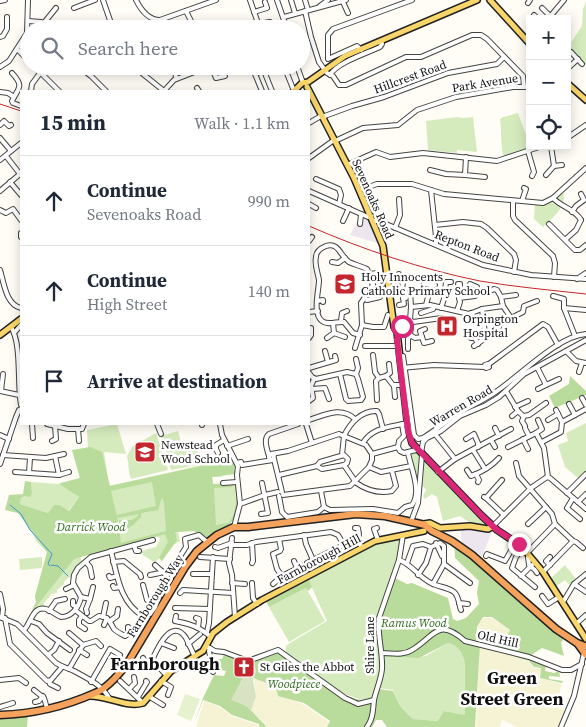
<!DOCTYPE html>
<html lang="en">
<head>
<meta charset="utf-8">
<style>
  :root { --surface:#fff; --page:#f2f2f3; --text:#1f2937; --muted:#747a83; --line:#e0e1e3 }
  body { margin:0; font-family:"Source Serif 4",serif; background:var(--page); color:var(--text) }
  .controls { position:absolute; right:15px; top:15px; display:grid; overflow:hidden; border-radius:0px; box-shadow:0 2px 12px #0003 }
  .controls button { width:45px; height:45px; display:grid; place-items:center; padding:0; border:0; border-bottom:1px solid var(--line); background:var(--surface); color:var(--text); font:25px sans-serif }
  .stop { position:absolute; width:15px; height:15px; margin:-11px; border:4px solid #db2777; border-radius:50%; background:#fff }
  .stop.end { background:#db2777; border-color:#fff; box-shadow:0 1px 5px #0008 }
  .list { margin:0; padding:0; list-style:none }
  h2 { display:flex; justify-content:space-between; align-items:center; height:65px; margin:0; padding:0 20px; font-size:21px }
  h2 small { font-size:16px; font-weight:400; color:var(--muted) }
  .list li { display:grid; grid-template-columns:32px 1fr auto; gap:15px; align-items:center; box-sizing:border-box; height:90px; padding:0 20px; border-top:1px solid var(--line) }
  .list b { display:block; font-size:19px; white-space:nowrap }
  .list p { margin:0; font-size:16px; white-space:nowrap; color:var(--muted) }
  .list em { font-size:16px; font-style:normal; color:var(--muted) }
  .icon { flex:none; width:28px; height:28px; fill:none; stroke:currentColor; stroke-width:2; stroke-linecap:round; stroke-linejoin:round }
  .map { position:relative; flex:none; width:586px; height:727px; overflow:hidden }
  .search { position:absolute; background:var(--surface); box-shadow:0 2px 12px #0003; left:20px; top:20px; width:290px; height:55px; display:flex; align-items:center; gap:12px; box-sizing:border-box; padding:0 18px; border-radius:28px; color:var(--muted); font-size:19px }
  .panel { position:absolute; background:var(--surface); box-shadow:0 2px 12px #0003; left:20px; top:90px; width:290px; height:335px; border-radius:0px }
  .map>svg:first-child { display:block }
  .industrial { fill:#eee6ef }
  .farmland { fill:#f6f3d4 }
  .green { fill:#d5ebbd }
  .forest { fill:#b9dc9c; fill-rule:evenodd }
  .cemetery { fill:#d9e3c4 }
  .pitch { fill:#e6f2cf }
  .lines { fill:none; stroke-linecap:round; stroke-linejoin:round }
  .stream { stroke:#3f96cf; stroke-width:1 }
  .minor-casing { stroke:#444; stroke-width:6 }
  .major-casing { stroke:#222; stroke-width:8 }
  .highway-casing { stroke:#222; stroke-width:9 }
  .minor { stroke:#fff; stroke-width:4 }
  .major { stroke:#f9d66b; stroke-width:5 }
  .highway { stroke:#f5a25d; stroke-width:6 }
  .rail { stroke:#c4262e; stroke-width:1 }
  .route { stroke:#db2777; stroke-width:6 }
  .labels { text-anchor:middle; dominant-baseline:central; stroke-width:5; stroke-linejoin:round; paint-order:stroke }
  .street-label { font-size:12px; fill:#111; stroke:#fff }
  .poi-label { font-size:12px; fill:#111; stroke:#fff; text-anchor:start }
  .park-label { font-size:12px; font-style:italic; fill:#2f6b1f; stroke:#fff }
  .district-label { font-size:18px; font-weight:bold; fill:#111; stroke:#fff }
</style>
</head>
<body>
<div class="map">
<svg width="586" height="727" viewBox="0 0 586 727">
  <rect width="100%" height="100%" fill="#fffdf5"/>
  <g class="industrial">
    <polygon points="363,216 371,218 381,244 350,235 359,218 361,219"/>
    <polygon points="460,528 478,528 492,532 482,556 462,542"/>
  </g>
  <g class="farmland">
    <polygon points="483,618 492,618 510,630 506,638 494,648 477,643 478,627"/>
    <polygon points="480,646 519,658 506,703 519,658 529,662 534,668 541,669 534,698 540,678 562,684 556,707 567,711 560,727 517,727 502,720 500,727 476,727"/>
    <polygon points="254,678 269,685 287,697 306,706 329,722 328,727 265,727 265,724 251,710 256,696"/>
    <polygon points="204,701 220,707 232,716 259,725 260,727 196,727"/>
  </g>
  <g class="green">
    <polygon points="586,1 586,65 568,47 582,26 583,9"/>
    <path d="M518 113 531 148 504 157C500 146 502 131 500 119L503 117Z"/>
    <polygon points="457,117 462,118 473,117 477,152 457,150 457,153 428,150 426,121"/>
    <path d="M563 191C568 207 552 218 543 227L534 219 535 204 548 202Z"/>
    <polygon points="586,423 586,472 579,479 565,467 558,445 568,441 566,433"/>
    <path d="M117 424 126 454 104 452 109 486 211 463 212 466 231 456 237 467 236 474 234 464 235 469 221 477H212L213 484 237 482C240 518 238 521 206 538L194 531 178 532 180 541 173 545 162 560 159 558 155 563 143 555 141 551 156 547 160 540 159 537H156L121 547 80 556 82 562 75 569 72 579 69 577 64 582V584L57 590V593L52 594 44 603V605L49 608 43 607 30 616 36 602 35 596 48 553 36 541 33 533 46 522 59 505H54L48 513 20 504 21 498 32 493 31 482 59 484 79 497 68 511 65 509 69 512 83 498 59 483 80 478 72 450H88L87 430Z"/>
    <polygon points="178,431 183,450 197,447 202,464 171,470 161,436"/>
    <path d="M156 433 168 470 131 479C128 471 129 464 127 456L133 446Z"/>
    <polygon points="417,451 490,526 490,527 472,524 460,516 443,521 437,497 432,494 425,499 423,496 426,490 424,487 417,487 411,454"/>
    <path d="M402 537 381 668 373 699C347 704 305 670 286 652V646L290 643 327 621 308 579 379 541Z"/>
    <polygon points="42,557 42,568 20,570 19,559"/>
    <polygon points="565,565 576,579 570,586 565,580 555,587 550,579"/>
    <polygon points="306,588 325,621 289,642 269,607"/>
    <path d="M448 643C454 645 461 649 463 655 469 669 467 700 465 715L444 711 439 721 413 719 400 706 393 690 379 688 385 657 411 658 426 656Z"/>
  </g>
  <g class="forest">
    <polygon points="570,376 586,391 586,395 555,408 549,396 569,384"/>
    <path d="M90 447 102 452 110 486 219 462 230 456 234 465 235 474 212 477 213 484H234L232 487 214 488 216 525C219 524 226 524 228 523 237 517 237 492 236 483 240 520 238 521 206 538L194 531 175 532 177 540 162 561 159 558 168 542 165 534 74 559 31 613 36 602 35 596 47 552 18 513 5 510 9 495 23 494 25 481 31 482 32 493 30 497 25 496 21 498 20 504 48 513 54 505H59L69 511 79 497 59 484 80 478 72 450ZM152 482 156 506 117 515 118 518 138 514V516L132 520H119V525L111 491ZM162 497 164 503 166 531 121 543 119 526 127 529 133 525 141 517V513L158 510Z"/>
    <path d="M454 538 506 580 518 600 564 638 561 643 564 656 542 648 530 656 546 665 545 671 554 673 559 671 560 677 549 676V679L563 681 562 683 540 678 541 668 534 667 529 661 492 649 506 638 510 630 492 617H483L477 627 476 644 480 645 475 727H387L382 720H376L372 727H327L330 721 304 703 278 696C277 684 264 683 254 678L256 670 253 663 254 660 279 652C290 658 299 669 309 676 326 687 353 703 374 700L379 689 393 691 400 706 413 719 438 721 444 711 465 715V663C463 653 459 646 448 643L419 658 383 657 380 618 393 577 407 584 412 583 448 598 453 619 457 621 466 618 479 604 477 593 479 581 455 558Z"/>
    <polygon points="308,578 312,587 308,591 306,588 269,607 266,601"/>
    <polygon points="224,654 240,661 234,673 243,678 232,699 247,706 265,725 265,727 260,727 259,724 232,715 220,706 203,700 193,727 203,698 214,675 224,676 226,671 216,669 215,659 222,659"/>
    <polygon points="28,715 27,727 0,727 0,717"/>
  </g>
  <polygon class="cemetery" points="240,661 253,663 256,670 253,680 256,696 251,711 247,706 231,700 243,678 234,673"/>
  <polygon class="pitch" points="185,694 200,699 191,721 177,715"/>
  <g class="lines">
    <g class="stream">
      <polyline points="10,505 21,514 30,530 52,554 48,564 50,566"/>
      <polyline points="51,565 58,566 68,576"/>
    </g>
    <g class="minor-casing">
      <g id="minor">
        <polyline points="103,0 113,29"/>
        <path d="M136 0C141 10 148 20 160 20L164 29"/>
        <polyline points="250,0 260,29"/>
        <polyline points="277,0 287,29"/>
        <polyline points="291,0 295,13"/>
        <polyline points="305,0 308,10"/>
        <polyline points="0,1 5,0"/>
        <polyline points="343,2 348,13"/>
        <polyline points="528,3 530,0"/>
        <polyline points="320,6 328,0"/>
        <polyline points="74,8 95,0"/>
        <polyline points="542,8 551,17"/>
        <polyline points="186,11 195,29"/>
        <polyline points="305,11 311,37 319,62 327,73 333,76 339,85 346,85 406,57 421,57 472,35 481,35 487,39 523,76 524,87"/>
        <polyline points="254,12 267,8 265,2"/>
        <polyline points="534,15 536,17 536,19"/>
        <polyline points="284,17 346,0"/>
        <polyline points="548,19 564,0"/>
        <polyline points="160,20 216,0"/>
        <polyline points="28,21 41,22 48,29"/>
        <polyline points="43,24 56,8"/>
        <polyline points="258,24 270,22 272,29"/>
        <polyline points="225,29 238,24"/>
        <polyline points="0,37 3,36 7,29 7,17"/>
        <polyline points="17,49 29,61"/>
        <polyline points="361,50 357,46 328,59 328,35 333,29 412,0"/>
        <polyline points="571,52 582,64"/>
        <polyline points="34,66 59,91"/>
        <polyline points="78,66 91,76 106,91"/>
        <polyline points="133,66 164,91"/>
        <polyline points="175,66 176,79"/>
        <polyline points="211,66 216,78 225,76"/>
        <polyline points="247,66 249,68 256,66"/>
        <polyline points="262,66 272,91"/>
        <polyline points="284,66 294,91"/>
        <polyline points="297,66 303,83"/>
        <polyline points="0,67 9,61 27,33 28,0"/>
        <polyline points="567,69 578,59"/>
        <path d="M12 73C25 87 18 88 12 101L13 103 21 106"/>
        <path d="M330 75C336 63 367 53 380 47L382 44 381 41"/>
        <polyline points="197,88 199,91"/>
        <polyline points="31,91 32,84 40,73"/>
        <polyline points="164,91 174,80 210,66"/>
        <polyline points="262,91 255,74 264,70"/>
        <polyline points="0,92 8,93 14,97"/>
        <polyline points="322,117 352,106 384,97 448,73 497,64 504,57"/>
        <polyline points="309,123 321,116"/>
        <polyline points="0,125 4,121 9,126 11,125"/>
        <polyline points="0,138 11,151"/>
        <polyline points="567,138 586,125"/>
        <polyline points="335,141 363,128 398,125 417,110 456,97 513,87 530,87"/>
        <polyline points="551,146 554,166 562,165"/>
        <polyline points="528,151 534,172 532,176"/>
        <polyline points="466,157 465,175 485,177"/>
        <polyline points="309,158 334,140"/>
        <polyline points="0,160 21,143"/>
        <polyline points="347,165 376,152 390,157 423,153 497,161 542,146"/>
        <polyline points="430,170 446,174 465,175"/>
        <polyline points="546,175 554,166"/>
        <polyline points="316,179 339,189 341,195 339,204"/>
        <polyline points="10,182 21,195"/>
        <polyline points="360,190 377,184 412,184 444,194 543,203 553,198 586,168"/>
        <polyline points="431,190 436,237 436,244"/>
        <polyline points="0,191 20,174 6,156"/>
        <polyline points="309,191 368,217 371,216"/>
        <path d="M553 198C561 207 575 209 581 220"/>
        <polyline points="513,201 513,216 515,220 553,256 555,263 554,277"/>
        <polyline points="522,201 526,189 524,188"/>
        <polyline points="309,204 316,208"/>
        <polyline points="0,210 6,213 13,209 21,220"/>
        <polyline points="572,212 576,206 584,200 581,194"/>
        <polyline points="343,221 349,208"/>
        <polyline points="374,221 379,221 483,265 531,275 586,279"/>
        <polyline points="360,224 361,214"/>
        <polyline points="549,224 575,250 580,250 586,245"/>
        <polyline points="435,225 463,222 481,224 487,228 514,254 516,260 514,272"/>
        <polyline points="395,228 400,215 399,199"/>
        <polyline points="21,233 21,237"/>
        <polyline points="566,239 576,230 581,220"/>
        <polyline points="309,241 312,237"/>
        <polyline points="332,262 338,263 345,258"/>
        <path d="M0 270C4 283 6 305 21 308"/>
        <polyline points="369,274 378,273 379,278"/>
        <polyline points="399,274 400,281 403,282"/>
        <polyline points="425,278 424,284 435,285"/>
        <polyline points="577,279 586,273"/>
        <polyline points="458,284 460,284 459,298"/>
        <polyline points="490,291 494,289 497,290 501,297"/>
        <polyline points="516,295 501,297 503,306 511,318 523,312 524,306 537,301"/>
        <polyline points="553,296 564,299 564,308 575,336"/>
        <polyline points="403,298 402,289 403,282 410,277"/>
        <polyline points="367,300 380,297 381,287"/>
        <polyline points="317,301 323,300 323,302"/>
        <polyline points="399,305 404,304 403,298 406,298"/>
        <polyline points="426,305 431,285"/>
        <polyline points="411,307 410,291 421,292"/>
        <polyline points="441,308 444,299 446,282 451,282"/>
        <polyline points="564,308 586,310"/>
        <polyline points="457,311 460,302 459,298 475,296 477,287 470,284"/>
        <polyline points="309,312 318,311"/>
        <polyline points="421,313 433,309 434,306"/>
        <polyline points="471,313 475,319 483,320"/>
        <polyline points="410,320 411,307 430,305 469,314 482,309 503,306"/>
        <polyline points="341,321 342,313 347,311"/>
        <polyline points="398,324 410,320 413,322 442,318"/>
        <polyline points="362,325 373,327 384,327 388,315"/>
        <polyline points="411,326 410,335 415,338 422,337 424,343 432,341"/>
        <path d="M11 327C22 344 17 384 21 405"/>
        <polyline points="496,328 499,327 499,324 511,318"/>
        <polyline points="14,333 21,325"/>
        <polyline points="334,333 345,337"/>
        <path d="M360 335 353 333 344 322C337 321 328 326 322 321 312 313 319 290 319 280 318 273 314 264 316 257 316 252 321 248 326 246 339 242 340 256 349 262 355 265 361 266 367 269L373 285"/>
        <polyline points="422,337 420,331 425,329"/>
        <polyline points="309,338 311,335 311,328"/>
        <polyline points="327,338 334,333 333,323"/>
        <polyline points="471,338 475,338 478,344"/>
        <polyline points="365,346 398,346"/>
        <polyline points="474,346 487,337 485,334 482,309"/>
        <polyline points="355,348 362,325 361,303 373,285"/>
        <polyline points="408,349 408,339 410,335"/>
        <polyline points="325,351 328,362"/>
        <polyline points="566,351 576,361 586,363"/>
        <polyline points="373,355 375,372 379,378"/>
        <polyline points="403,356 414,435"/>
        <polygon points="488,364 489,367 486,368 485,365"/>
        <polyline points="489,364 543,324 548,327 558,345"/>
        <polyline points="537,367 546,385 538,389"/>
        <polyline points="309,368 336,360 335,356"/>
        <polyline points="401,368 434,365 485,367"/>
        <polyline points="579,372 582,363"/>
        <polyline points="309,373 312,377 316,379 347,372 356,374"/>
        <polyline points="340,374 346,399 348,401 361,400 363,397 358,379 356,374"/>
        <polyline points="356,374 358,368 356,359"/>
        <polyline points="386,376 390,373 389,364"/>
        <polyline points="546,385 559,379"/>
        <polyline points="394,386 395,397"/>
        <polyline points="312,389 325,388 329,399"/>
        <polyline points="0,391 19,395"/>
        <polyline points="1,391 3,374"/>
        <polyline points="506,391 518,411 523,416 529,415 546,403"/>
        <polyline points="582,398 586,405"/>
        <polyline points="377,400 376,381 379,378 386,376 393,385 403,385"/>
        <polyline points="309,401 313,398 311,386 314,379"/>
        <polyline points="569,404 575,415"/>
        <polyline points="515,407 528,401"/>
        <polyline points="556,410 562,422"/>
        <polyline points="512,416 518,411"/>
        <polyline points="524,416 522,421 525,426"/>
        <path d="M309 420C325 415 341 406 355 419"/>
        <polyline points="548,420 558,414"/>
        <polyline points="32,424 33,438"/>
        <polyline points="47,424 68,429 82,429 84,424"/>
        <polyline points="157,424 161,434"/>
        <polyline points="202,424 202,425"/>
        <polyline points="220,424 222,435 238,466 237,475 240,504 234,527"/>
        <polyline points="306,424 312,443"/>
        <polyline points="495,428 499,436"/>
        <polyline points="525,428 529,436"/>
        <polyline points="78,429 79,441"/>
        <polyline points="536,433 542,429 538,420"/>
        <polyline points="435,434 455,459"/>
        <polyline points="0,435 9,439"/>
        <path d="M344 436C350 423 362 410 377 411L379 414 383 429"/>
        <path d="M409 436 414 435 418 439 423 438C434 431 446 422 457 414 469 407 482 401 494 393 518 378 557 336 586 334"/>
        <polyline points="466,439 474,434 478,443 478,447"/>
        <polyline points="523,439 528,449"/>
        <polyline points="491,440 495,447"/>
        <polyline points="52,441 56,439 55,426"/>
        <polyline points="542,442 561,432 562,422 586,409"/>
        <path d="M363 443C372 427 391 427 407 423"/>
        <polyline points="227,446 248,439"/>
        <polyline points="398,447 399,441 404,436 402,424"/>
        <polyline points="398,447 400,451 404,453 416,450"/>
        <polyline points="508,447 536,433 544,448 548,477"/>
        <polyline points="473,450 485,469"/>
        <polyline points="218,453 216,449 216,445 224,440"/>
        <polyline points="421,453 423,442 427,438 441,431 460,416 486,405 499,397 524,374 586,340"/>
        <polyline points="372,454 398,447"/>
        <polyline points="3,455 46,458 64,454"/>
        <polyline points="342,455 344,436"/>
        <polygon points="344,455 348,459 347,463 344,465 322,469 317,466 320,462"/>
        <polyline points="55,456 59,475"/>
        <path d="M269 456C267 449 263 439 269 434L298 424"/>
        <polyline points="274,459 282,492"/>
        <polyline points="270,460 269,457 271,454 288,451 339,434 366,445 372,454 372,460 369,467 350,486 283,495"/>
        <polyline points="237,463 241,462 242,465 273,460 274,455"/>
        <polyline points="516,463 519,476 552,514 555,524 573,541 576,542 583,548"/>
        <polyline points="0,464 16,417 19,410 21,409"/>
        <polyline points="344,465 355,481"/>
        <polyline points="369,467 381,472 411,466"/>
        <path d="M467 470 471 476C482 472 491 467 499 458"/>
        <polyline points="15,472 59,475 69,472"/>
        <polyline points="438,472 455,459 511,429"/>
        <polyline points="29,473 30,458"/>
        <polyline points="476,474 479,480 478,482"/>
        <polyline points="279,475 317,466"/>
        <path d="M355 482C366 490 378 494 392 491L396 486 392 471"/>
        <polyline points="223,483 237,482"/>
        <polyline points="321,491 324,507"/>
        <polyline points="567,493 586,474"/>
        <polyline points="279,496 282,512 287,517 318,512 324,507"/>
        <polyline points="484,497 486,498 502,480"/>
        <polyline points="486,498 504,515"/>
        <polyline points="573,498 567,508 580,519"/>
        <polyline points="578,502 586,494"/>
        <polyline points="240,504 265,495 278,492"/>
        <path d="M324 507 330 510 373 509 398 513 405 507 412 505C422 492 411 468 408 453"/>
        <polyline points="261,514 268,513 262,483"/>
        <polyline points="412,519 418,503 422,455"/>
        <polyline points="528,524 546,507"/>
        <polyline points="493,526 531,488 547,477 550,478 586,509"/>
        <polyline points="355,528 358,528 359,534 357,541 362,547"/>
        <polyline points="377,528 374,529 378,540"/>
        <polyline points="304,535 306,544 313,560"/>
        <polyline points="232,538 229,563 232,575 235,617"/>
        <polyline points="279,539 281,549 280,551 273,554 277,569 282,576"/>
        <polyline points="252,543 253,561 252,563"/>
        <polyline points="436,543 442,556"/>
        <polyline points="134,545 136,551 139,551"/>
        <polyline points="232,545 247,545 256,542 331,532 338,535 344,545"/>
        <polyline points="215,547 218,548 232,543"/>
        <polyline points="431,547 440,543 444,546 444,564 433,584"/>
        <path d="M111 551C117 575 120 603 143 616L150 614 155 607 167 576 155 565"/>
        <polyline points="519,553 516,557 512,568 535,587"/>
        <polyline points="527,553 555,524"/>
        <polyline points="486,556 487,554 505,561 516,542"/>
        <polyline points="200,557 230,559"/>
        <polyline points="528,557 529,565 535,570 537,573"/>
        <path d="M399 560C412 564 418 577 431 583 438 587 448 587 454 592 459 596 459 605 461 610"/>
        <polyline points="294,561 297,568"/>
        <polyline points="86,562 90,567 92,577"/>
        <polyline points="113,562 124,561 140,574 141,577"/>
        <polyline points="307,563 350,542 357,541"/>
        <polyline points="407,563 413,546 423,544 431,547"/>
        <polyline points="444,564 470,583"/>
        <polyline points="550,565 546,561 550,557"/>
        <polyline points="170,572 186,547 185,539 199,535 207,542"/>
        <polyline points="543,572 573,541"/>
        <polyline points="193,574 212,574"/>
        <polyline points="150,575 160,573 162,571"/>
        <polyline points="418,575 426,563 431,547"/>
        <polyline points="109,576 110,578 117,576"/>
        <polyline points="521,576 532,565"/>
        <polyline points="232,583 245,584"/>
        <polyline points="252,583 253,598 257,604"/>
        <polyline points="273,584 282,576 302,566"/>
        <polyline points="574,584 586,592"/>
        <polyline points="143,585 147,600 155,607"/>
        <polyline points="113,586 114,588 120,587"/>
        <polyline points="66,589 74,585"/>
        <polyline points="180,593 183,590 233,593"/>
        <polyline points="0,594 3,609 2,618"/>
        <polyline points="542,596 548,604 559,597"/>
        <polyline points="81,597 90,599 86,609 87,613"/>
        <polyline points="90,599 93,587"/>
        <polyline points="73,601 73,605 77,607"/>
        <polyline points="563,602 574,584 586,574"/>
        <polyline points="459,603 468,604"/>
        <polyline points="175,608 210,609"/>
        <path d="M75 610 89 621H91L99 616C109 617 109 621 114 629 117 632 121 634 125 636L128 634V627"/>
        <polyline points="49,611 56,601 65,599"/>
        <polyline points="82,616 79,620 79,625 85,629"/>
        <path d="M176 616 175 621C191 624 199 627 211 637"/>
        <path d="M0 617 17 624 56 663C62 667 68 668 74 671 87 678 102 685 109 698"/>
        <polyline points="103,617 106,603"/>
        <polyline points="5,618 10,644 47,681 51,680 62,667"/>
        <polyline points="196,618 199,619 198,628"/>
        <polyline points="31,621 39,624 47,633 70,650"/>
        <polyline points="110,621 117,616 118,609"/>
        <polyline points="576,624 586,615"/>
        <polyline points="104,625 107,618"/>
        <path d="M24 630C31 623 33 605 46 609 52 611 56 615 61 617 72 617 79 607 81 597L73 583 74 575 78 568 91 557 153 540"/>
        <polyline points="207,632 209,623 213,557"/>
        <polyline points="69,633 83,645"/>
        <polyline points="161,643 174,648"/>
        <polyline points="188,644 200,634"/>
        <polyline points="206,646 215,651 224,652 248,661 278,650 345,698 358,704 374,700"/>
        <polyline points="210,648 209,651 213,672"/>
        <polyline points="79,650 87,655"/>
        <path d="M382 653C392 653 403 656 412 650 435 636 438 617 465 641L529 657 562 670H571L582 664"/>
        <polyline points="49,654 54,650 59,641"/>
        <polyline points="143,658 149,665 155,663"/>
        <polyline points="69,669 83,645 96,641 101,646"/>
        <path d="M167 676 155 663 153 658C158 647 172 617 186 638 189 644 192 651 195 657"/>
        <polyline points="0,680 19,678 26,683"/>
        <polyline points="49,681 50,684 58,688"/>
        <polyline points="120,681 143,703"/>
        <polyline points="161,681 171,687 168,695"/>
        <polyline points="91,682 110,649 120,655 113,667 115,668"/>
        <polyline points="129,689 135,683 134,677"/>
        <polyline points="34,690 44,698 47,708"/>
        <polyline points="138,697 147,682 146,681"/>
        <polyline points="150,697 163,705"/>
        <polyline points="35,702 39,701 43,696"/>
        <polyline points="0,707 13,703"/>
        <path d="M367 727C373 719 373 710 374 700 376 690 381 680 382 669 383 652 377 635 379 618L399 560 403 535"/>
        <polyline points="561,727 574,696 584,653"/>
      </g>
    </g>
    <g class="major-casing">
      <g id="major">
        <polyline points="490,0 530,44"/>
        <polyline points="567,83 586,100"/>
        <polyline points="307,87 354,178 383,246 394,327 397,332 408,428 412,443 481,515 497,530 518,544 527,553 543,572 586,639"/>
        <polyline points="294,91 302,83 308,82 345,56 477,0"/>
        <polyline points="0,335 21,319"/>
        <polyline points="424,524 430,523 440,528 470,526 488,529 493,526"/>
        <path d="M90 696C108 696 127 708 143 703L171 671 203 651 213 633 227 622 262 600 375 541 424 531"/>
      </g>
    </g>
    <g class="highway-casing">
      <g id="highway">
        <polyline points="578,644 586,655"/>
        <path d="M0 715C32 714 66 706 95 693 106 689 120 673 127 664L185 567 197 551 217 535 234 527H248L356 514 385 516 425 525 432 531 452 541 472 555 556 629 577 643 585 646"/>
      </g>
    </g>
    <use href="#minor" class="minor"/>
    <use href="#major" class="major"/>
    <use href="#highway" class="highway"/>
    <g class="rail">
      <polyline points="0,104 21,111"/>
      <path d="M309 226C364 250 421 269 480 281 515 287 550 290 586 294"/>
    </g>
  </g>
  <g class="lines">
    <polyline class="route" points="402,326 399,328 397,340 408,431 412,443 481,515 497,530 519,544"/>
  </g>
  <defs>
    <g id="school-square" transform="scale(1.125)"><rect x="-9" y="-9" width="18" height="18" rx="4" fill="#c4262e" stroke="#fff"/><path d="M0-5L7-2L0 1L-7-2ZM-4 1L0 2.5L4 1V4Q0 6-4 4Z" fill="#fff"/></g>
    <g id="hospital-square" transform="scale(1.125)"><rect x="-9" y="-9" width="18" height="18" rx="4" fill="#c4262e" stroke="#fff"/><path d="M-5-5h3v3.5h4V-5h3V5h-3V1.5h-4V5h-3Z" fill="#fff"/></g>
    <g id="church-square" transform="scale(1.125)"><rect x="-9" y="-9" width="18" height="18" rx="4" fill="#c4262e" stroke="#fff"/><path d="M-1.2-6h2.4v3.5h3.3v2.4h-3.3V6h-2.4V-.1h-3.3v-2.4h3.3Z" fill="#fff"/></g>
  </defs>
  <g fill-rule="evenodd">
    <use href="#school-square" x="345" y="284"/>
    <use href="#hospital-square" x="447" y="326"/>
    <use href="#school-square" x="145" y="452"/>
    <use href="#church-square" x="244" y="667"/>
  </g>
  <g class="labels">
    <g class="street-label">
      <text transform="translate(410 77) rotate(-20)">Hillcrest Road</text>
      <text transform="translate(485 83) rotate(-9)">Park Avenue</text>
      <text transform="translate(373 199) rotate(66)">Sevenoaks Road</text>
      <text transform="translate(467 246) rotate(21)">Repton Road</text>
      <text transform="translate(461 406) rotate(-30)">Warren Road</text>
      <text transform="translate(319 559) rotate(-28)">Farnborough Hill</text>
      <text transform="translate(155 596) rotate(-58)">Farnborough Way</text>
      <text transform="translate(498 639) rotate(13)">Old Hill</text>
      <text transform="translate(370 645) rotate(-90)">Shire Lane</text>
    </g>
    <g class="poi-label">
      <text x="361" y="277">Holy Innocents<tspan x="361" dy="14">Catholic Primary School</tspan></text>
      <text x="463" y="319">Orpington<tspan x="463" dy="14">Hospital</tspan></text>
      <text x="161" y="445">Newstead<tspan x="161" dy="14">Wood School</tspan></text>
      <text x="260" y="667">St Giles the Abbot</text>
    </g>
    <g class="park-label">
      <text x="91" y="527">Darrick Wood</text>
      <text x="414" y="623">Ramus Wood</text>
      <text x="294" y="684">Woodpiece</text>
    </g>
    <g class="district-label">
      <text x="165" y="663">Farnborough</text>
      <text x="512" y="677">Green<tspan x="512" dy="21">Street Green</tspan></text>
    </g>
  </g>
</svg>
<div class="controls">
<button>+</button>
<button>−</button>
<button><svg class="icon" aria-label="locate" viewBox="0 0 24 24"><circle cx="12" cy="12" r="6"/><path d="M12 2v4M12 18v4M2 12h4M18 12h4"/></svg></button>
</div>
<div class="stop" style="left:402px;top:326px"></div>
<div class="stop end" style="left:519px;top:544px"></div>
<div class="search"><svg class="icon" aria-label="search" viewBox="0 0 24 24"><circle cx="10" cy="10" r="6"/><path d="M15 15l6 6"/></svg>Search here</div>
<section class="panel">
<h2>15 min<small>Walk · 1.1 km</small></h2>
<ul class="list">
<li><svg class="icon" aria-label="ahead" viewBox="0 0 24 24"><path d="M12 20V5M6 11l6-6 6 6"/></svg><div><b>Continue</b><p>Sevenoaks Road</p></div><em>990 m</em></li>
<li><svg class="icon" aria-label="ahead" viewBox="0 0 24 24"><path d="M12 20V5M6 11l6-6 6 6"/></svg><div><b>Continue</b><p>High Street</p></div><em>140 m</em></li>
<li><svg class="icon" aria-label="arrive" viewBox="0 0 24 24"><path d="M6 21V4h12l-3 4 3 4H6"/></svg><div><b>Arrive at destination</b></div></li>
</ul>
</section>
</div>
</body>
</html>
